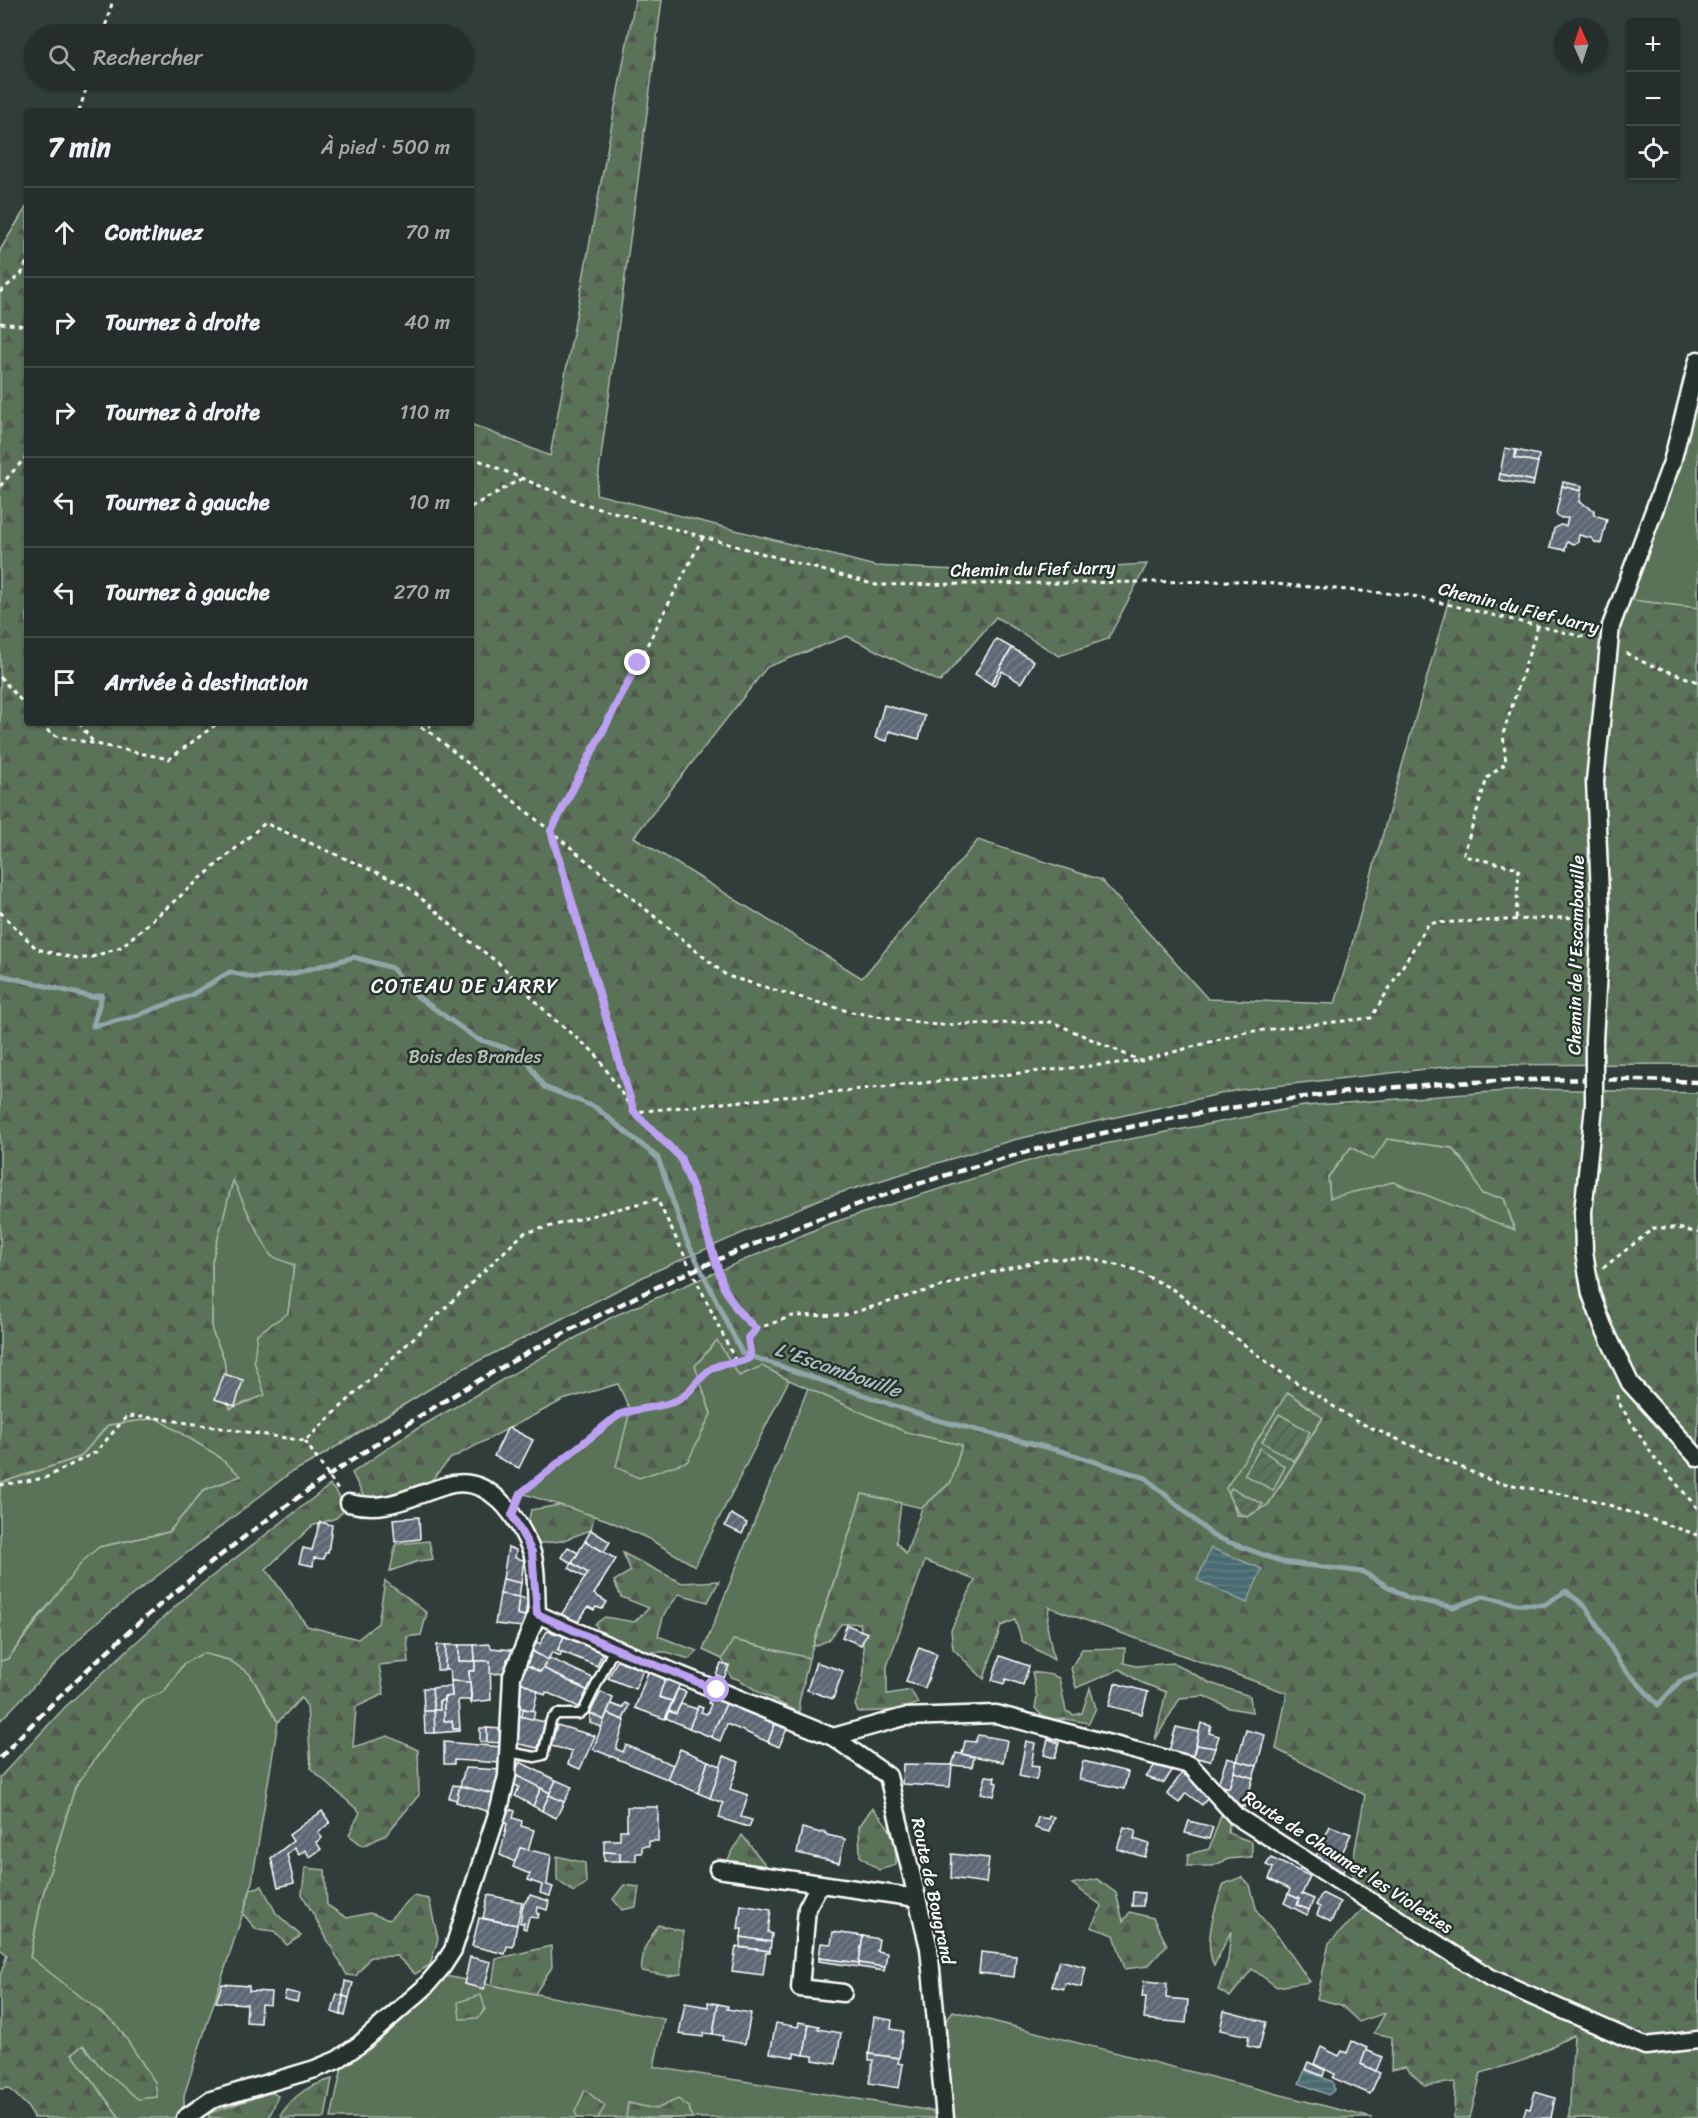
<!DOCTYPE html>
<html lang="fr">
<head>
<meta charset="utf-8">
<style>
  :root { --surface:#252e2c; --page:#313a38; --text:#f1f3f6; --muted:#a3a8a9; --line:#424a48 }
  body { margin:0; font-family:Sriracha,sans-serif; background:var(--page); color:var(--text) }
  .controls { position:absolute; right:18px; top:18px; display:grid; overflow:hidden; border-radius:6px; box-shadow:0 2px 4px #0004 }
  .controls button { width:54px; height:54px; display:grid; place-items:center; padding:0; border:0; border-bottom:2px solid var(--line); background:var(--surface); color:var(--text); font:30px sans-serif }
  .compass { position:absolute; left:1554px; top:18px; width:54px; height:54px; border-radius:50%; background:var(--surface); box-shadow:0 2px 4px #0004; rotate:357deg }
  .stop { position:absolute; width:18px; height:18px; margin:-14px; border:4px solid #bca0f2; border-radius:50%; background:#fff }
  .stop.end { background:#bca0f2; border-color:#fff; box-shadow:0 2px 6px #0008 }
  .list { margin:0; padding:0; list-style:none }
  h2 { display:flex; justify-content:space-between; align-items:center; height:78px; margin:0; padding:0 24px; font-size:26px }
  h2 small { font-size:20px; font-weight:400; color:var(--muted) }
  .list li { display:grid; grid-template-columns:39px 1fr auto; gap:18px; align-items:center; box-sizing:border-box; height:90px; padding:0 24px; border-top:2px solid var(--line) }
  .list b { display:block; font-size:22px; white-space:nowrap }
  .list em { font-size:20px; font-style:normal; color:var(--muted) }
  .icon { flex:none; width:33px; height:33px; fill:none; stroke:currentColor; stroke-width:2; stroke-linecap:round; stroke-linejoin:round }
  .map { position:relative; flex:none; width:1698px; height:2118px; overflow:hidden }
  .search { position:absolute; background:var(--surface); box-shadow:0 2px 4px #0004; left:24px; top:24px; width:450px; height:66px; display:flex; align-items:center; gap:15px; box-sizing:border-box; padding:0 21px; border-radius:33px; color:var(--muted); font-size:22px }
  .panel { position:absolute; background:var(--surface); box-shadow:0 2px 4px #0004; left:24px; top:108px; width:450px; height:618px; border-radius:6px }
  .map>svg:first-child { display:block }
  .grass { fill:#5a7358; stroke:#acb9ac; stroke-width:1.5 }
  .forest { fill:url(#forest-firs); stroke:#acb9ac; stroke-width:1.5; fill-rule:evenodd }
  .garden { fill:url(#garden-furrows); stroke:#acb9ac; stroke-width:1.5 }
  .water { fill:url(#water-rules); stroke:#91a6a9; stroke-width:1.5 }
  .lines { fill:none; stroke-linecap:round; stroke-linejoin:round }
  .stream { stroke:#91a6a9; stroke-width:5 }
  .building { fill:url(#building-hatch); stroke:#fff; stroke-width:1.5 }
  .lane-casing { stroke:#fff; stroke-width:13 }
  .street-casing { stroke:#fff; stroke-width:21 }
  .path { stroke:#fff; stroke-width:3; stroke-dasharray:4.5 4.5; stroke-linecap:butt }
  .lane { stroke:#26332d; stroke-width:8 }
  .street { stroke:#26332d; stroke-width:16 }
  .rail { stroke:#fff; stroke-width:4.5; stroke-dasharray:9 4.5; stroke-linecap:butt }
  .street-bridge-casing { stroke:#fff; stroke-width:21; stroke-linecap:butt }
  .street-bridge { stroke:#26332d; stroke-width:16 }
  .route { stroke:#bca0f2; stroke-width:8 }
  .labels { text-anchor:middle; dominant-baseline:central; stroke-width:5; stroke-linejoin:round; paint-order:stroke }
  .street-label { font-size:18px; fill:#fff; stroke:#26332d }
  .park-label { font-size:18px; fill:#b5c0b4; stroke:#26332d }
  .neighbourhood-label { font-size:20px; letter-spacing:1.5px; fill:#fff; stroke:#26332d }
  .water-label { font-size:20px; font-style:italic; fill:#adbcbe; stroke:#26332d }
</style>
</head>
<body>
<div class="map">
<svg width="1698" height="2118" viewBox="0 0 1698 2118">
  <defs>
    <pattern id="forest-firs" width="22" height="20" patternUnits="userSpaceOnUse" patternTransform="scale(1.5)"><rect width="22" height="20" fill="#5a7358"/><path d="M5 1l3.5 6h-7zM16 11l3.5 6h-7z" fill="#515a50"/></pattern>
    <pattern id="garden-furrows" width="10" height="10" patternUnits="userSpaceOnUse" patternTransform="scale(1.5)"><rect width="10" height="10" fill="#5a7358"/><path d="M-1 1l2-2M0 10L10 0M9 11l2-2" fill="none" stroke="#515a50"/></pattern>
    <pattern id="water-rules" width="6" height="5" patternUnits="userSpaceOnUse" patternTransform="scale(1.5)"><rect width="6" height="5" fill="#486a6f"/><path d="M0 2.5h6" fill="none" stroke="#638085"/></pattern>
    <pattern id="building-hatch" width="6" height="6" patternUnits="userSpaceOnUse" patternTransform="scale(1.5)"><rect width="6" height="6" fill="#5d6775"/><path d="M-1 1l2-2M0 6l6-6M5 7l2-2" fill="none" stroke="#757e8a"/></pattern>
  </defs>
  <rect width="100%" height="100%" fill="#313d3b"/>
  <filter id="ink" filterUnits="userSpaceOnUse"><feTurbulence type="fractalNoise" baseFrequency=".0167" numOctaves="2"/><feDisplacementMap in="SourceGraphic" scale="12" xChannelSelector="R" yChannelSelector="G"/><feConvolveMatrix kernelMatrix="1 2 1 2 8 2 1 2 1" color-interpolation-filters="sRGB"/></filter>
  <g filter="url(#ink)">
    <g class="grass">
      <polygon points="1698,375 1698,608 1620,599"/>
      <polygon points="1387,1139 1452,1148 1468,1167 1482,1194 1504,1198 1515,1231 1393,1182 1330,1199 1328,1177 1351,1147"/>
      <polygon points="233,1179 250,1217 294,1265 288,1313 254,1361 266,1395 229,1409 224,1359 212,1331 212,1261"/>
      <polygon points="717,1340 789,1380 695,1566 649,1539 607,1520 521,1493 630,1410 711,1414 694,1366"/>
      <polygon points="808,1388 906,1432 962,1445 951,1482 922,1508 862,1494 809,1658 734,1640 722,1659 703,1650"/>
      <polygon points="1287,1392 1323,1417 1268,1505 1247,1517 1237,1515 1225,1488"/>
      <polygon points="156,1418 214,1453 242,1476 204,1490 169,1532 99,1547 40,1615 8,1659 0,1661 0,1483 80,1457 108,1425"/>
      <polygon points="202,1653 229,1660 250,1674 278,1722 251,1888 184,2095 184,2106 175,2118 120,2118 72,2054 83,2045 103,2070 30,1957 41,1901 75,1787 112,1736 142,1700 164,1692 183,1664"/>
      <polygon points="445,1976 664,2019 654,2067 933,2111 935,2118 331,2118 344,2058"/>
      <polygon points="953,2011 1372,2118 951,2118 944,2023"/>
    </g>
    <g class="forest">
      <path d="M635 0H662L596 494 875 566 998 572 1147 564 1108 639 1059 656 996 617 940 682 847 636 767 667 634 837 862 978 978 840 1101 880 1208 999 1335 1004 1450 595 1528 613 1597 633 1614 598 1698 608V1064L1462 1065 1238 1090 1013 1140 820 1199 651 1273 457 1372 313 1461 290 1473 90 1628 0 1721V1661L8 1659 82 1562 99 1547 169 1532 204 1490 241 1476 214 1453 156 1418 108 1425 80 1457 0 1483V250L27 206V723H471V424L550 456ZM233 1180 250 1217 271 1256 294 1265 288 1313 257 1334 254 1361 265 1395 230 1409 224 1359 212 1331V1261Z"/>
      <path d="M1533 1089 1698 1093V2118H1569L1574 2035 1525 2060 1481 2073 1470 2118H1454L1455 2082 1425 2086 1405 2067 1391 2070 1392 2037 1374 2033 1385 2013 1359 2022 1341 2005 1317 1999 1329 1943 1366 1906 1351 1872 1365 1795 1276 1749 1287 1693 1049 1607 1047 1626 1054 1660 1022 1641 1015 1620 1001 1626 984 1679 953 1649 951 1630 975 1580 925 1561 887 1666V1694L911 1690 918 1703 899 1710 858 1712 855 1705C868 1674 865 1656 860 1623L841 1624 829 1640 813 1647 862 1494 901 1503 896 1542 906 1554 922 1508 951 1482 962 1445 906 1432 789 1380 762 1366 739 1376 717 1340 695 1366 711 1414 688 1461 639 1478 616 1467 630 1410 618 1384 563 1400 450 1459 415 1499 382 1507 364 1497 352 1473 413 1431 612 1317 828 1224 1051 1154 1304 1106ZM1387 1139 1452 1148 1468 1167 1482 1194 1504 1198 1515 1230 1393 1182 1330 1198 1328 1177 1351 1147 1373 1160ZM1288 1392 1323 1418 1268 1505 1247 1517 1237 1515 1226 1488Z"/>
      <polygon points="330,1485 348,1507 336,1518 312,1526 266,1569 307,1626 358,1639 378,1623 385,1581 427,1613 421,1635 407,1637 409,1662 379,1665 384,1694 356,1707 353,1747 388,1736 418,1750 419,1795 386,1835 363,1846 349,1835 360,1812 311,1769 307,1706 301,1698 278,1722 250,1674 229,1660 203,1653 183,1664 164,1692 142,1700 112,1736 75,1787 41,1901 30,1957 117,2025 155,2082 157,2097 138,2099 103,2070 83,2045 72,2054 120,2118 34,2118 27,2106 9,2088 0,2089 0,1976 7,1955 0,1949 0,1777 65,1707 189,1594"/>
      <polygon points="560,1505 594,1516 591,1530 561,1541 536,1544 527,1527 531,1510"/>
      <polygon points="429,1541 433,1559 419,1561 390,1571 396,1544"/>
      <polygon points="623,1553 682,1583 719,1581 708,1602 679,1594 664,1614 658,1636 697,1651 689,1659 667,1652 647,1652 599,1631 595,1624 605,1617 634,1622 649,1608 621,1597 614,1581 631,1571"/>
      <polygon points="733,1640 809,1658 799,1703 800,1713 760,1693 740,1680 731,1677 722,1659"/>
      <polygon points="1125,1648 1124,1663 1136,1666 1174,1663 1210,1683 1250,1696 1252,1712 1229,1708 1204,1696 1180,1698 1155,1740 1166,1692 1140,1682 1120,1669 1076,1688 1071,1668 1082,1649"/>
      <polygon points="1032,1672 1052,1675 1059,1678 1066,1711 1074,1715 1082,1713 1090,1688 1096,1708 1089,1723 1065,1719 1046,1720 1035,1708 1037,1697"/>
      <path d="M872 1808C891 1827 897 1838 896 1865L879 1870 860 1856 859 1827Z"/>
      <polygon points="1223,1810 1230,1816 1228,1833 1252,1842 1252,1857 1228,1859 1213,1866 1187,1866 1188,1854 1209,1849"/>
      <polygon points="742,1835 771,1872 732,1865 727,1861"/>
      <polygon points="557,1856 585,1863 586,1883 574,1892 557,1880"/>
      <polygon points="305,1868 325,1870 327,1905 347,1918 370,1913 389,1920 413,1896 429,1899 438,1939 430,1965 415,1974 397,1956 370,1957 356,1976 347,1975 302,1894"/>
      <path d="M1241 1877 1250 1885 1257 1912 1281 1940 1310 1982 1277 1987 1252 1969 1230 1997 1218 1990 1228 1960 1231 1931 1214 1966C1203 1944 1215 1906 1224 1884Z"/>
      <polygon points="1097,1879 1116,1893 1123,1921 1130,1912 1153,1918 1167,1945 1148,1966 1125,1969 1114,1935 1091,1927 1102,1906 1072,1884"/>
      <polygon points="624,1885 639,1887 636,1907 622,1910 613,1899"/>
      <polygon points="262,1886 276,1913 301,1936 287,1945 274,1931 256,1929 243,1914 251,1889"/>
      <polygon points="658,1925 683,1931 681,1974 668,1976 641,1971 644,1949"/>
      <polygon points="551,1946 552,1967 535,1994 492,1985 496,1959"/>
      <polygon points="481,1995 485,2009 478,2018 460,2019 458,2002"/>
      <path d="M332 2079 325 2118H282L281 2114C296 2093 308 2086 332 2079Z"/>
      <polygon points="585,2090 605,2106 598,2118 578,2118 575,2112"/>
      <polygon points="272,2092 278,2096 269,2118 208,2118 210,2113"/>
      <polygon points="678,2099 689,2107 692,2118 626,2118 628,2103 656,2109"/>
    </g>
    <g class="garden">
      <polygon points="1279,1414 1310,1432 1294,1461 1262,1442"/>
      <polygon points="1260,1448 1285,1467 1273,1490 1244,1475"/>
      <polygon points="1231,1488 1263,1504 1257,1511 1247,1517 1239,1513 1228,1494"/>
    </g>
    <g class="water">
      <polygon points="1211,1548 1262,1569 1247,1603 1197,1580"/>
      <polygon points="1305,2070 1333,2082 1334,2090 1328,2095 1299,2083"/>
    </g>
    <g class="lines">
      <polyline class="stream" points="0,975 92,997 102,995 93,1026 133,1017 191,995 230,972 255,978 291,974 354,957 392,968 418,997 477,1039 522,1053 544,1087 595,1107 658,1158 686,1239 742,1353 933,1419 1061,1451 1146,1478 1213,1536 1282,1562 1363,1572 1408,1598 1454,1607 1484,1596 1516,1604 1544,1605 1566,1591 1586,1607 1622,1666 1658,1705 1680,1681 1698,1675"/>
    </g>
    <g class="building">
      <polygon points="1505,448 1516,450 1515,458 1538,462 1534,481 1500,474"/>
      <polygon points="1516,450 1539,455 1538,462 1515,458"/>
      <polygon points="1500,474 1534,481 1533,486 1499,480"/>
      <polygon points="1563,482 1582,486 1581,491 1562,486"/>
      <polygon points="1562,486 1581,491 1579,502 1594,510 1594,515 1607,519 1601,544 1595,542 1591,538 1579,535 1578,541 1574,544 1567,542 1565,550 1550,547 1554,529 1560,525 1566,526 1568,518 1561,518 1556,514"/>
      <polygon points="996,639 1012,648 991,684 975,674"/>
      <polygon points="1012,648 1034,661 1021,683 1002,671 994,686 991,684"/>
      <polygon points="884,705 925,716 919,739 889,731 887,741 875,738"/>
      <polygon points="224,1374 243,1380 235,1406 215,1399"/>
      <polygon points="510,1428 533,1440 519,1468 494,1456 507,1429"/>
      <polygon points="731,1514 747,1523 742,1534 725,1526"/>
      <polygon points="419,1517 420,1539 395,1542 393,1519"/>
      <polygon points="320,1522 332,1525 328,1553 325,1553 324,1559 314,1558 313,1566 299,1563 303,1548 312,1550"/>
      <polygon points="591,1530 610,1542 604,1552 585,1541"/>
      <polygon points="585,1541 616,1559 594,1594 607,1602 602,1609 596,1607 594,1610 588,1607 576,1625 561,1615 588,1573 572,1563"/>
      <polygon points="508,1547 516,1550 515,1558 524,1560 521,1583 503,1579"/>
      <polygon points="568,1547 578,1553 572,1563 561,1557"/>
      <polygon points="572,1563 588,1573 585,1578 569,1568"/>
      <polygon points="503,1579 521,1583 519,1597 500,1594"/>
      <polygon points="500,1594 519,1597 517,1614 525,1616 523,1627 495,1624"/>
      <polygon points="519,1597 528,1599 525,1616 517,1614"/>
      <polygon points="847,1625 867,1633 861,1645 842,1637"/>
      <polygon points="547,1631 564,1636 558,1650 562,1651 560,1656 552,1652 548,1660 532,1651 537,1642 540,1644"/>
      <polygon points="564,1636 603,1652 597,1666 558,1650"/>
      <polygon points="490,1644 491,1648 512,1650 511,1659 507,1659 507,1673 490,1674 490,1661 475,1661 474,1645"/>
      <polygon points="437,1645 446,1645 445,1670 437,1670"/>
      <polygon points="446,1645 459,1645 459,1661 475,1661 475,1671 469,1671 470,1682 451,1681 450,1670 445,1670"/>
      <polygon points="459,1645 474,1645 475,1661 459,1661"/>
      <polygon points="919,1647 937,1654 925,1688 906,1681"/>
      <polygon points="532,1651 548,1660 540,1672 524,1664"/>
      <polygon points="1000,1656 1029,1666 1023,1685 1006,1679 1004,1684 992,1680"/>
      <polygon points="549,1658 595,1679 588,1691 543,1668"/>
      <polygon points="475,1661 490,1661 491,1700 472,1702 469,1671 475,1671"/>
      <polygon points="617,1661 643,1670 635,1689 608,1678"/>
      <polygon points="816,1662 843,1671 833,1699 807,1690"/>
      <polygon points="524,1664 540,1672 543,1668 588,1691 579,1707 546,1692 545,1695 517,1680"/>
      <polygon points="721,1664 729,1666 724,1678 716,1675"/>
      <polygon points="648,1672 665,1679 659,1697 672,1701 665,1719 635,1708"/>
      <polygon points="665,1679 680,1684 672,1701 659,1697"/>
      <polygon points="517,1680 538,1691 533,1711 519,1707"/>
      <polygon points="451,1681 470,1682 471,1703 469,1700 458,1700 460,1729 453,1729 452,1721 444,1721 444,1697 452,1696"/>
      <polygon points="1115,1683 1148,1692 1142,1714 1109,1706"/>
      <polygon points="451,1686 452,1696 444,1697 444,1700 439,1701 440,1710 433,1710 432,1688"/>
      <polygon points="423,1688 432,1688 434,1711 424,1711"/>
      <polygon points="678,1689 686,1692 676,1714 669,1711"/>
      <polygon points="601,1692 613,1698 604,1720 590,1713"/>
      <polygon points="712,1695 727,1702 711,1737 689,1728 698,1706 703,1708 701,1712 707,1714 711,1704 708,1703"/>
      <polygon points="444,1700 444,1721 452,1721 453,1729 460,1729 460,1731 435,1733 433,1710 440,1710 439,1701"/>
      <polygon points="727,1702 775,1724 768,1742 727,1724 720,1741 711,1737"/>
      <polygon points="625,1703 629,1705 623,1720 607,1713 611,1704 622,1708"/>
      <polygon points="681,1704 697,1709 689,1728 666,1718 669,1711 676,1714"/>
      <polygon points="523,1709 535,1711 533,1720 522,1717"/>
      <polygon points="424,1711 434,1711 435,1733 425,1733"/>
      <polygon points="590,1713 604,1720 602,1727 590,1723"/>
      <polygon points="607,1713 625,1721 616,1749 623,1752 626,1745 673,1765 667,1779 593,1749"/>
      <polygon points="519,1716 545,1722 538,1748 514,1743"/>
      <polygon points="1201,1723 1211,1726 1209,1733 1219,1736 1215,1748 1196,1745"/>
      <polygon points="775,1724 787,1729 779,1747 768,1742"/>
      <polygon points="557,1725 595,1736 580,1769 568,1764 572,1751 551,1746"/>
      <polygon points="1176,1727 1199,1732 1192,1759 1169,1751"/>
      <rect x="480" y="1728" width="7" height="14"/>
      <polygon points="487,1728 503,1729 502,1743 487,1742"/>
      <polygon points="1246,1730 1265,1735 1257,1766 1237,1761"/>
      <polygon points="978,1735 1007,1740 1003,1762 962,1754 965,1741 975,1742"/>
      <polygon points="1048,1739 1059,1743 1055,1758 1044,1755"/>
      <polygon points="1026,1741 1035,1743 1031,1766 1039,1767 1036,1780 1019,1776"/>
      <polygon points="444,1742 502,1747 501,1763 454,1760 454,1764 444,1764"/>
      <polygon points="1196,1745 1215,1748 1210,1761 1193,1757"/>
      <polygon points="680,1749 708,1761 698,1793 667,1779"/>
      <polygon points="956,1753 974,1757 972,1767 952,1765"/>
      <polygon points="724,1756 739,1762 730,1789 748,1795 741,1817 752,1820 749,1827 719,1818 723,1803 710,1798"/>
      <polygon points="1227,1758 1237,1761 1229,1788 1218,1784"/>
      <polygon points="708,1761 721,1766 710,1798 698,1793"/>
      <polygon points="1083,1761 1128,1772 1124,1789 1079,1779"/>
      <polygon points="1158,1761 1175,1766 1164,1783 1146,1777"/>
      <polygon points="1237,1761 1257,1766 1253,1778 1234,1772"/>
      <polygon points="520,1762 556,1780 550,1793 513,1774"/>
      <polygon points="903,1764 952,1765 950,1787 902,1784"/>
      <polygon points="465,1768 501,1770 497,1795 460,1786"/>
      <polygon points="1234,1772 1253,1778 1245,1807 1226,1801 1223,1794 1225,1787 1229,1788"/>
      <polygon points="1182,1773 1210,1795 1202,1805 1186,1793 1179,1803 1167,1794"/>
      <polygon points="513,1774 541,1788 533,1806 515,1796 519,1787 511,1783"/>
      <polygon points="986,1776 995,1777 994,1782 997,1783 994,1796 981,1793"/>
      <polygon points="556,1780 572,1787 564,1802 549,1795"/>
      <polygon points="453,1785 460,1786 457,1800 449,1798"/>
      <polygon points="460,1786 497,1795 490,1812 456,1802"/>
      <polygon points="541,1788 550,1793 542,1811 533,1806"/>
      <polygon points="549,1795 564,1802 556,1818 542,1811"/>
      <polygon points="503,1807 515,1811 513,1818 522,1821 521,1826 534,1830 528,1850 520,1848 515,1862 500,1855 507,1824 499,1820"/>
      <polygon points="627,1807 658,1807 658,1841 649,1841 649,1846 642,1846 642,1853 636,1853 636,1861 620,1861 620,1853 604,1852 604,1840 620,1840 620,1830 627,1830"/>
      <polygon points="322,1811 330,1823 318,1832 322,1838 316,1842 321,1849 310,1857 305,1850 299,1855 294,1848 287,1854 294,1883 278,1887 271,1858 293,1841 289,1835"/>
      <polygon points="1049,1816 1054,1817 1049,1832 1035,1828 1038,1817 1048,1819"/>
      <polygon points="1189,1821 1213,1827 1209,1839 1185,1833"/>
      <polygon points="1330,1826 1351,1834 1339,1860 1346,1864 1343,1872 1316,1856"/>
      <polygon points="1124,1827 1136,1830 1134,1839 1149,1844 1145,1857 1117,1849"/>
      <polygon points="802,1828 821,1833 824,1831 827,1835 845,1839 839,1863 797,1853"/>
      <polygon points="520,1848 551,1855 547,1885 553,1887 550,1896 540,1893 542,1885 528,1880 530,1874 513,1867"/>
      <polygon points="604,1852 620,1853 620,1861 604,1861"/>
      <polygon points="952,1854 989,1858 986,1883 951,1878"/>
      <polygon points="1271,1858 1310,1876 1302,1894 1314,1899 1309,1910 1297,1905 1299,1899 1288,1894 1290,1889 1269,1879 1273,1868 1266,1865"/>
      <polygon points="1133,1892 1144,1893 1143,1906 1132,1906"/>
      <polygon points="1322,1893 1340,1902 1331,1922 1317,1915 1320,1907 1316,1905"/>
      <polygon points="1288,1894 1299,1899 1297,1905 1309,1910 1307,1915 1284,1903"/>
      <polygon points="488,1895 522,1902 517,1925 483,1918"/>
      <polygon points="530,1895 549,1901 547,1910 538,1907 537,1914 539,1914 538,1918 529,1917 526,1929 523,1928 524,1923 520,1923 523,1905"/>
      <polygon points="741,1905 771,1910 768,1932 772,1934 771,1942 741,1937 742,1929 738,1929"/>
      <polygon points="479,1918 517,1925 513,1947 507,1946 505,1954 472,1946"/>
      <polygon points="833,1932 863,1936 859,1963 819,1958 821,1943 831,1944"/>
      <polygon points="863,1936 879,1939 877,1951 887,1953 885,1967 859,1963"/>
      <polygon points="741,1937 771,1942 770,1951 740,1947"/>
      <polygon points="736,1947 770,1951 770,1953 766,1953 763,1975 732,1971"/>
      <polygon points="981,1952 1016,1956 1014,1977 979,1973"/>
      <polygon points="470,1957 491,1962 484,1989 464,1984"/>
      <polygon points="819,1958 859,1963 859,1967 819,1961"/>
      <polygon points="1059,1960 1086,1967 1081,1987 1065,1983 1064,1989 1052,1986"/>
      <polygon points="859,1963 885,1967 884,1971 859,1967"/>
      <polygon points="345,1981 353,1983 349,1998 343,1996"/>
      <polygon points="1144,1981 1167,1983 1166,1998 1188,2000 1186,2023 1144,2019 1146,1997 1142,1997"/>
      <polygon points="222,1984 249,1986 249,1991 271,1992 270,2005 261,2004 260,2023 246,2022 247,2004 216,2002"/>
      <polygon points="286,1991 299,1994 297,2002 284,1999"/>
      <polygon points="337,1994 343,1996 341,2015 332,2012"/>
      <polygon points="343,1996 349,1998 345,2016 341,2015"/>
      <polygon points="708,2002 718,2004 713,2034 704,2033 703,2037 679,2034 685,2003 708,2007"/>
      <polygon points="718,2004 728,2006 727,2009 751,2013 745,2044 722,2040 723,2036 713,2034"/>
      <polygon points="1224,2011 1266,2022 1259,2049 1247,2046 1249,2036 1220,2030"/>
      <polygon points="874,2017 892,2020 891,2029 903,2031 899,2058 869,2054"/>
      <polygon points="799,2022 809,2024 804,2055 794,2053 794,2057 770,2053 776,2023 798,2027"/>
      <polygon points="809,2024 819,2026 818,2029 841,2033 836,2064 813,2060 813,2056 804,2055"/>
      <polygon points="1352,2041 1367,2048 1361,2064 1380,2073 1370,2094 1333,2078 1335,2074 1314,2064 1321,2047 1339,2056 1342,2051 1347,2053"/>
      <polygon points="1366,2050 1382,2057 1376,2071 1361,2064"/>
      <polygon points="869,2054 899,2058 898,2063 903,2064 899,2088 869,2083 873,2060 869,2060"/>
      <polygon points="1308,2062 1325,2070 1323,2076 1305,2069"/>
      <polygon points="1535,2092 1555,2098 1551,2118 1523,2118 1526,2108 1530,2109"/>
    </g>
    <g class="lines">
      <g class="lane-casing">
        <polyline id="lane" points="508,1752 535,1757 543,1755 551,1720 557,1714 579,1714 584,1710 614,1648"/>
      </g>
      <g class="street-casing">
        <g id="street">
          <polyline points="1594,1040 1601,917 1595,781 1611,626 1672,462 1698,360"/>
          <polyline points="1594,1106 1583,1212 1584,1252 1591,1294 1603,1326 1630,1383 1698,1458"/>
          <path d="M349 1503C386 1513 411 1496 445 1486 488 1472 517 1515 531 1550 537 1563 536 1598 537 1614"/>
          <polyline points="833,1737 888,1776 929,1948 945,2118"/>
          <polyline points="718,1869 917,1898"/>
          <polyline points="819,1885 807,1908 800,1988 843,1993"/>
          <polyline points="185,2118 211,2100 315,2069 337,2060 360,2044 423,1989 442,1967 453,1950 500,1805 507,1776 512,1676 537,1614 614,1648 833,1737 904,1717 996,1714 1190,1765 1236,1816 1491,1978 1645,2046 1698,2040"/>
        </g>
      </g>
      <g class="path">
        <polyline points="103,34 113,0"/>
        <polyline points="79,111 89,80"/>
        <polyline points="0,292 22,273 27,261"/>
        <polyline points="0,323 27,326"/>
        <polyline points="471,457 581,503 876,585 1238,581 1409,595 1592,639"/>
        <polyline points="0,486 27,456"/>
        <polyline points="471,507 521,479"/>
        <polyline points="703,537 551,831 634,1112 1140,1061"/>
        <polyline points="1626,653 1643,662 1698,682"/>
        <polyline points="0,677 27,707"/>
        <polyline points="41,723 52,735 169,759 218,723"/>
        <polyline points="79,723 93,742"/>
        <polyline points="413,723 431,733"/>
        <polyline points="429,723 431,733 727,976 851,1012 936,1025 1052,1022 1141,1061 1246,1032 1371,1018 1429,923 1584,917"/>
        <polyline points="0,912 37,949 77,959 92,957 121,947 265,823 407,886 467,939 501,965 550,1016 595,1053 634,1112 680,1157 693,1189 724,1288 738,1311 756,1329 793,1316 845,1315 976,1276 1048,1259 1087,1258 1133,1269 1172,1289 1276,1369 1356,1421 1492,1481 1597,1501 1698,1535"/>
        <polyline points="1516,918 1519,868 1463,856 1487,778 1506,763 1503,734 1538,626"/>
        <polyline points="1603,1268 1654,1228 1678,1228 1698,1233"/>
        <polyline points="1618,1395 1618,1402 1653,1456 1698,1509"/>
        <polyline points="305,1441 338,1490"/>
        <polyline points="0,1485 45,1478 96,1452 127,1416 156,1418 305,1441 524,1233 657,1199 736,1362"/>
        <polyline points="519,1497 521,1493 565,1460 618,1415 630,1410 678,1400 711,1368 722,1364 744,1361 749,1358 750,1352 748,1338 755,1329"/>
      </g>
      <use href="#lane" class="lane"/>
      <use href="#street" class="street"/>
      <path class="rail" d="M0 1758C116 1632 250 1525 393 1433 685 1245 1021 1124 1367 1090 1477 1079 1588 1077 1698 1082"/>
      <g class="street-bridge-casing">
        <polyline id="street-bridge" points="1594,1106 1594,1040"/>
      </g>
      <use href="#street-bridge" class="street-bridge"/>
    </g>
  </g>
  <g class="lines" filter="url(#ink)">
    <path class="route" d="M638 663 551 831 634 1112 680 1157 693 1189 724 1288 738 1311 756 1329 748 1338 750 1352 749 1358C738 1365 724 1361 713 1368 699 1375 692 1393 678 1400 659 1409 637 1407 618 1415L521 1493 512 1515 532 1552 537 1614 614 1648 717 1690"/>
  </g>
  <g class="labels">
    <g class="street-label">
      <text transform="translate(1033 569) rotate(-1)">Chemin du Fief Jarry</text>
      <text transform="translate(1519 608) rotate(14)">Chemin du Fief Jarry</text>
      <text transform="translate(1576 955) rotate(-89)">Chemin de l'Escambouille</text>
      <text transform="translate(1348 1862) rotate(33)">Route de Chaumet les Violettes</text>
      <text transform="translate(933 1891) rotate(78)">Route de Bougrand</text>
    </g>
    <g class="park-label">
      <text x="475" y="1057">Bois des Brandes</text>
    </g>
    <g class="neighbourhood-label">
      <text x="465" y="986">COTEAU DE JARRY</text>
    </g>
    <g class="water-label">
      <text transform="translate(838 1370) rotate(19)">L'Escambouille</text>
    </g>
  </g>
</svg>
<div class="controls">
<button>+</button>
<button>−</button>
<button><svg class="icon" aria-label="locate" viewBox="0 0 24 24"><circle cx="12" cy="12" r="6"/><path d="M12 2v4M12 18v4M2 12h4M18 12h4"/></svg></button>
</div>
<svg class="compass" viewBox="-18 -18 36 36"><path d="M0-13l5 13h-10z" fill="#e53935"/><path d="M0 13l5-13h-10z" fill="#a3a8a9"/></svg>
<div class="stop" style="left:717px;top:1690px"></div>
<div class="stop end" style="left:638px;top:663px"></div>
<div class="search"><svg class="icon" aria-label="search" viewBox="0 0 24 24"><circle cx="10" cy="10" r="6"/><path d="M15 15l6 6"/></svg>Rechercher</div>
<section class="panel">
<h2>7 min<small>À pied · 500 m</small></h2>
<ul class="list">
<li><svg class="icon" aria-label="ahead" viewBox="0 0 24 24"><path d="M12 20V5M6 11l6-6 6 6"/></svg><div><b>Continuez</b></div><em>70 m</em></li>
<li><svg class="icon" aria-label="right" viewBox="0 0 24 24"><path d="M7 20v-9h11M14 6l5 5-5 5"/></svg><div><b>Tournez à droite</b></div><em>40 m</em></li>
<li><svg class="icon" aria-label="right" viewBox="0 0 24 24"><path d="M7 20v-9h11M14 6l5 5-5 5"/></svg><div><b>Tournez à droite</b></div><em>110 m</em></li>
<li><svg class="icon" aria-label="left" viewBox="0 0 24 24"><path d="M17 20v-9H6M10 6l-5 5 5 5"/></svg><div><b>Tournez à gauche</b></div><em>10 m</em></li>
<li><svg class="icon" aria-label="left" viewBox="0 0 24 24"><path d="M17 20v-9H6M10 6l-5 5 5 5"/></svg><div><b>Tournez à gauche</b></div><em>270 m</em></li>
<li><svg class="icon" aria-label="arrive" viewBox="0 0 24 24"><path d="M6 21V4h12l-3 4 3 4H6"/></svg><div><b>Arrivée à destination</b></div></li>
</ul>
</section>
</div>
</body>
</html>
